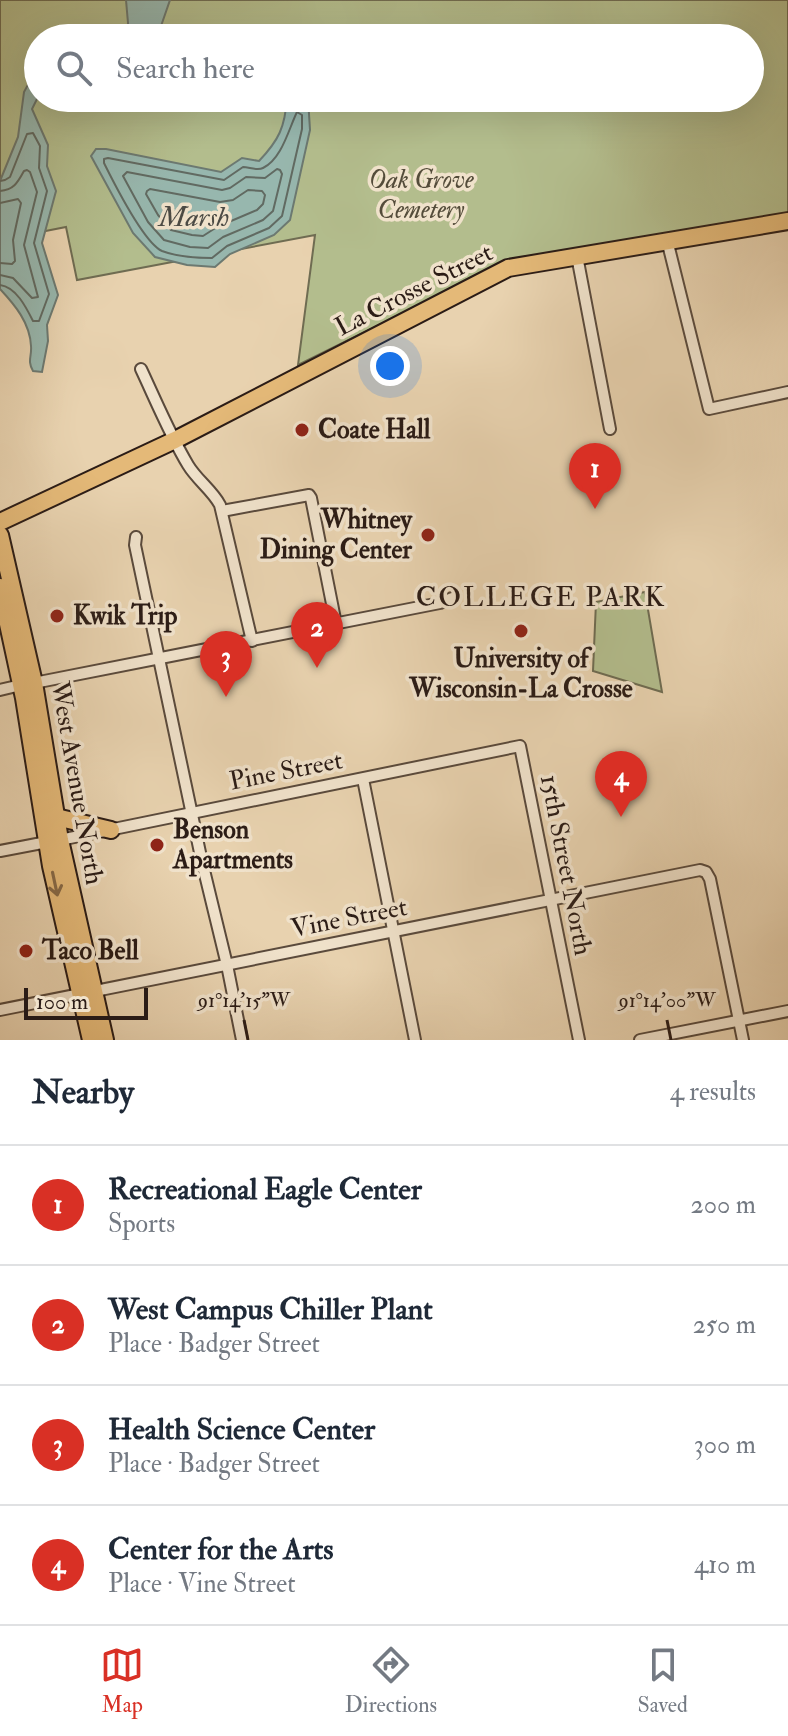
<!DOCTYPE html>
<html lang="en">
<head>
<meta charset="utf-8">
<style>
  :root { --surface:#fff; --page:#f6f6f7; --text:#1f2937; --muted:#747a83; --line:#e0e1e3; --accent:#d93025 }
  body { margin:0; font-family:"IM FELL Double Pica",serif; background:var(--page); color:var(--text) }
  .scale { position:absolute; left:24px; bottom:20px; width:124px; box-sizing:border-box; padding-left:8px; border:4px solid #2b1c16; border-top:0; font-size:22px; line-height:28px; white-space:nowrap; color:#2b1c16; -webkit-text-stroke:6px #f0e2cb; paint-order:stroke }
  .you { position:absolute; left:390px; top:366px; width:28px; height:28px; margin:-20px; border:6px solid #fff; border-radius:50%; background:#1a73e8; box-shadow:0 0 0 12px #1a73e833 }
  .badge { display:grid; place-items:center; width:52px; height:52px; border-radius:50%; background:var(--accent); color:#fff; font-size:26px; font-weight:700 }
  .pin { position:absolute; translate:-50% -66px; filter:drop-shadow(0 2px 4px #0008) }
  .pin::after { content:''; position:absolute; top:42px; width:28px; height:24px; background:inherit; clip-path:polygon(0 0,100% 0,50% 100%) }
  .list { margin:0; padding:0; list-style:none }
  h2 { display:flex; justify-content:space-between; align-items:center; height:104px; margin:0; padding:0 32px; font-size:34px }
  h2 small { font-size:26px; font-weight:400; color:var(--muted) }
  .list li { display:grid; grid-template-columns:52px 1fr auto; gap:24px; align-items:center; box-sizing:border-box; height:120px; padding:0 32px; border-top:2px solid var(--line) }
  .list b { display:block; font-size:30px; white-space:nowrap }
  .list p { margin:0; font-size:26px; white-space:nowrap; color:var(--muted) }
  .list em { font-size:26px; font-style:normal; color:var(--muted) }
  .icon { flex:none; width:44px; height:44px; fill:none; stroke:currentColor; stroke-width:2; stroke-linecap:round; stroke-linejoin:round }
  .map { position:relative; flex:none; width:788px; height:1040px; overflow:hidden }
  .search { position:absolute; background:var(--surface); box-shadow:0 8px 32px #0002; left:24px; right:24px; top:24px; height:88px; display:flex; align-items:center; gap:20px; box-sizing:border-box; padding:0 28px; border-radius:44px; color:var(--muted); font-size:30px }
  .sheet { height:584px; background:var(--surface) }
  nav { display:flex; justify-content:space-around; align-items:center; box-sizing:border-box; height:112px; border-top:2px solid var(--line); background:var(--surface); font-size:22px; color:var(--muted) }
  nav a { display:grid; justify-items:center; gap:4px }
  nav .on { color:var(--accent) }
  .map>svg:first-child { display:block }
  .green { fill:#b3bd8d; stroke:#6f6c52; stroke-width:2; fill-rule:evenodd }
  .water { fill:#97b7ae; stroke:#6c7971; stroke-width:2 }
  .lines { fill:none; stroke-linecap:round; stroke-linejoin:round }
  .shore { stroke:#616a62; stroke-width:2 }
  .minor-casing { stroke:#5a4a3c; stroke-width:14 }
  .primary-casing { stroke:#2b1c16; stroke-width:20 }
  .minor { stroke:#f0e2cb; stroke-width:10 }
  .primary { stroke:#e4b978; stroke-width:16 }
  .oneway { stroke:#886a47 }
  .ticks { fill:none; stroke:#2b1c16; stroke-width:3 }
  .poi-dot { fill:#8f2418; stroke:#f0e2cb; stroke-width:3 }
  .labels { text-anchor:middle; dominant-baseline:central; stroke-width:7; stroke-linejoin:round; paint-order:stroke }
  .park-label { font-size:26px; font-style:italic; fill:#544c3a; stroke:#f0e2cb }
  .street-label { font-size:26px; fill:#2b1c16; stroke:#f0e2cb }
  .poi-label { font-size:26px; font-weight:bold; fill:#2b1c16; stroke:#f0e2cb; text-anchor:start }
  .water-label { font-size:28px; font-style:italic; fill:#4b4a44; stroke:#f0e2cb }
  .neighbourhood-label { font-size:28px; letter-spacing:2px; fill:#2b1c16; stroke:#f0e2cb }
  .ticks-label { font-size:20px; text-anchor:middle; fill:#2b1c16; stroke:#f0e2cb; stroke-width:7; stroke-linejoin:round; paint-order:stroke }
</style>
</head>
<body>
<div class="map">
<svg width="788" height="1040" viewBox="0 0 788 1040">
  <rect width="100%" height="100%" fill="#e8d2af"/>
  <filter id="stains"><feTurbulence type="fractalNoise" baseFrequency=".0025" numOctaves="4"/><feColorMatrix values="0 0 0 0 .2 0 0 0 0 .09 0 0 0 0 .02 0 0 0 .5 -.17"/></filter>
  <radialGradient id="worn" r=".72"><stop offset=".6" stop-color="#630" stop-opacity="0"/><stop offset="1" stop-color="#630" stop-opacity=".3"/></radialGradient>
  <g class="green">
    <path d="M0 0H788V216L508 261 298 365 315 235 77 280 66 227 0 240ZM38 38H750V98H38Z"/>
    <polygon points="645,592 662,692 593,671 596,602"/>
  </g>
  <g class="water">
    <polygon points="126,0 170,0 161,26 152,38 127,38 128,23"/>
    <path d="M31 79 38 80V97L32 109 48 145 47 166 56 191 42 243 58 295 47 325 48 341 42 372 33 371C27 361 32 356 31 346 30 323 15 305 0 289V181L18 137 24 92Z"/>
    <path d="M287 98H308L310 130 290 220 274 235 230 254 215 267 187 265 155 257 133 233 91 156 96 149H106L221 172 242 158 259 161C279 140 285 127 287 98Z"/>
  </g>
  <g class="lines">
    <g class="shore">
      <path d="M297 112 302 115V129L282 216 269 228 227 246 212 258C196 258 178 257 162 251 143 242 114 183 104 163V159L108 158 224 180 243 167C249 167 257 171 263 168 282 159 289 128 297 112Z"/>
      <polygon points="277,169 280,170 282,174 273,211 263,220 223,237 208,248 190,247 164,240 148,222 123,176 127,172 222,190 230,188 246,177 265,178"/>
      <path d="M0 181 5 180 10 177 27 134 33 133 40 146 39 168 47 191 34 243 49 294 39 321H33C26 307 16 287 0 285"/>
      <polygon points="150,189 220,202 233,200 248,190 262,191 265,195 263,204 257,210 217,227 203,236 192,235 171,230 158,215 146,194 147,191"/>
      <path d="M0 191C14 190 18 182 24 171L27 170 30 172 37 192 24 245 38 297 32 298 13 278 0 275"/>
      <polyline points="0,203 18,199 21,203 13,240 15,261 12,264 0,263"/>
    </g>
    <g class="minor-casing">
      <g id="minor">
        <polyline points="667,240 709,409 788,392"/>
        <polyline points="577,256 610,429"/>
        <path d="M141 369C156 401 170 435 188 465 197 480 212 490 220 505L252 641"/>
        <polyline points="222,511 309,495 311,498 336,624"/>
        <polyline points="136,537 135,545 202,862 227,965 242,1040"/>
        <polyline points="34,683 440,603 452,598"/>
        <polyline points="0,690 21,685"/>
        <polyline points="363,779 415,1040"/>
        <polyline points="60,840 520,746 579,1040"/>
        <polyline points="0,851 47,842"/>
        <polyline points="0,1010 700,870 706,872 710,879 743,1040"/>
        <polyline points="640,1040 788,1011"/>
      </g>
    </g>
    <g class="primary-casing">
      <g id="primary">
        <polyline points="0,522 175,440 508,268 788,221"/>
        <polyline points="0,535 34,683 60,840 105,1040"/>
        <polyline points="0,587 24,698 51,866 91,1040"/>
        <polyline points="56,817 111,830"/>
      </g>
    </g>
    <use href="#minor" class="minor"/>
    <use href="#primary" class="primary"/>
  </g>
  <defs><path id="oneway-shaft" d="M-6 0H5M1.5-3L5.5 0L1.5 3" fill="none" stroke-width="1.6" stroke-linecap="round" stroke-linejoin="round" transform="scale(2)"/></defs>
  <use class="oneway" href="#oneway-shaft" transform="translate(55 884) rotate(78)"/>
  <path class="ticks" d="M244 1020 248 1040M667 1020 671 1040"/>
  <g class="poi-dot">
    <circle cx="302" cy="430" r="8"/>
    <circle cx="428" cy="535" r="8"/>
    <circle cx="57" cy="616" r="8"/>
    <circle cx="521" cy="631" r="8"/>
    <circle cx="157" cy="845" r="8"/>
    <circle cx="26" cy="951" r="8"/>
  </g>
  <g class="labels">
    <g class="park-label">
      <text x="421" y="180">Oak Grove<tspan x="421" dy="30">Cemetery</tspan></text>
    </g>
    <g class="street-label">
      <text transform="translate(414 290) rotate(-27)">La Crosse Street</text>
      <text transform="translate(286 771) rotate(-11)">Pine Street</text>
      <text transform="translate(77 783) rotate(80)">West Avenue North</text>
      <text transform="translate(566 865) rotate(79)">15th Street North</text>
      <text transform="translate(349 918) rotate(-11)">Vine Street</text>
    </g>
    <g class="poi-label">
      <text x="318" y="430">Coate Hall</text>
      <text x="412" y="520" text-anchor="end">Whitney<tspan x="412" dy="30">Dining Center</tspan></text>
      <text x="73" y="616">Kwik Trip</text>
      <text x="521" y="659" text-anchor="middle">University of<tspan x="521" dy="30">Wisconsin-La Crosse</tspan></text>
      <text x="173" y="830">Benson<tspan x="173" dy="30">Apartments</tspan></text>
      <text x="42" y="951">Taco Bell</text>
    </g>
    <g class="water-label">
      <text x="194" y="217">Marsh</text>
    </g>
    <g class="neighbourhood-label">
      <text x="541" y="597">COLLEGE PARK</text>
    </g>
  </g>
  <g class="ticks-label">
    <text x="244" y="1007">91°14'15"W</text>
    <text x="667" y="1007">91°14'00"W</text>
  </g>
  <rect width="100%" height="100%" filter="url(#stains)"/>
  <rect width="100%" height="100%" fill="url(#worn)"/>
</svg>
<div class="scale">100 m</div>
<div class="you"></div>
<div class="pin badge" style="left:595px;top:509px">1</div>
<div class="pin badge" style="left:317px;top:668px">2</div>
<div class="pin badge" style="left:226px;top:697px">3</div>
<div class="pin badge" style="left:621px;top:817px">4</div>
<div class="search"><svg class="icon" aria-label="search" viewBox="0 0 24 24"><circle cx="10" cy="10" r="6"/><path d="M15 15l6 6"/></svg>Search here</div>
</div>
<section class="sheet">
<h2>Nearby<small>4 results</small></h2>
<ul class="list">
<li><span class="badge">1</span><div><b>Recreational Eagle Center</b><p>Sports</p></div><em>200 m</em></li>
<li><span class="badge">2</span><div><b>West Campus Chiller Plant</b><p>Place · Badger Street</p></div><em>250 m</em></li>
<li><span class="badge">3</span><div><b>Health Science Center</b><p>Place · Badger Street</p></div><em>300 m</em></li>
<li><span class="badge">4</span><div><b>Center for the Arts</b><p>Place · Vine Street</p></div><em>410 m</em></li>
</ul>
</section>
<nav>
<a class="on"><svg class="icon" aria-label="map" viewBox="0 0 24 24"><path d="M3 6l6-2 6 2 6-2v14l-6 2-6-2-6 2zM9 4v14M15 6v14"/></svg>Map</a>
<a><svg class="icon" aria-label="directions" viewBox="0 0 24 24"><path d="M12 3l9 9-9 9-9-9zM9 14v-3h6M13 9l2 2-2 2"/></svg>Directions</a>
<a><svg class="icon" aria-label="saved" viewBox="0 0 24 24"><path d="M7 4h10v16l-5-4-5 4z"/></svg>Saved</a>
</nav>
</body>
</html>
